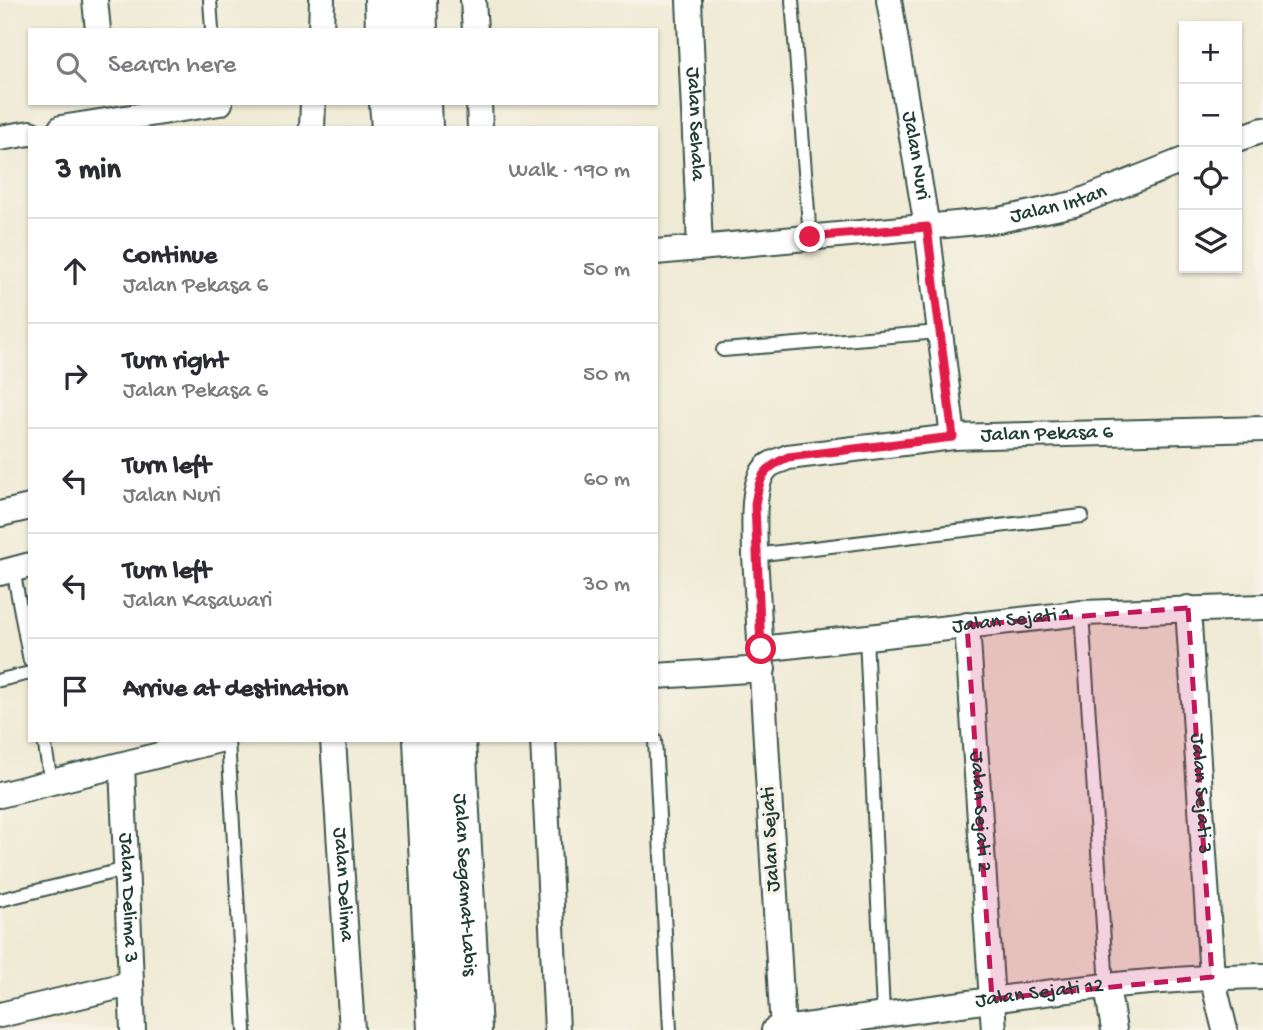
<!DOCTYPE html>
<html lang="en">
<head>
<meta charset="utf-8">
<style>
  :root { --surface:#fff; --page:#f2f2f3; --text:#2b2b33; --muted:#7c7c81; --line:#e1e1e2 }
  body { margin:0; font-family:"Gochi Hand",sans-serif; background:var(--page); color:var(--text) }
  .controls { position:absolute; right:21px; top:21px; display:grid; overflow:hidden; border-radius:0px; box-shadow:0 2px 5px #0004 }
  .controls button { width:63px; height:63px; display:grid; place-items:center; padding:0; border:0; border-bottom:2px solid var(--line); background:var(--surface); color:var(--text); font:35px sans-serif }
  .stop { position:absolute; width:21px; height:21px; margin:-16px; border:5px solid #e11d48; border-radius:50%; background:#fff }
  .stop.end { background:#e11d48; border-color:#fff; box-shadow:0 2px 7px #0008 }
  .list { margin:0; padding:0; list-style:none }
  h2 { display:flex; justify-content:space-between; align-items:center; height:91px; margin:0; padding:0 28px; font-size:30px }
  h2 small { font-size:23px; font-weight:400; color:var(--muted) }
  .list li { display:grid; grid-template-columns:46px 1fr auto; gap:21px; align-items:center; box-sizing:border-box; height:105px; padding:0 28px; border-top:2px solid var(--line) }
  .list b { display:block; font-size:26px; white-space:nowrap }
  .list p { margin:0; font-size:23px; white-space:nowrap; color:var(--muted) }
  .list em { font-size:23px; font-style:normal; color:var(--muted) }
  .icon { flex:none; width:38px; height:38px; fill:none; stroke:currentColor; stroke-width:2; stroke-linecap:round; stroke-linejoin:round }
  .map { position:relative; flex:none; width:1263px; height:1030px; overflow:hidden }
  .search { position:absolute; background:var(--surface); box-shadow:0 2px 5px #0004; left:28px; top:28px; width:630px; height:77px; display:flex; align-items:center; gap:18px; box-sizing:border-box; padding:0 24px; border-radius:0px; color:var(--muted); font-size:26px }
  .panel { position:absolute; background:var(--surface); box-shadow:0 2px 5px #0004; left:28px; top:126px; width:630px; height:616px; border-radius:0px }
  .map>svg:first-child { display:block }
  .lines { fill:none; stroke-linecap:round; stroke-linejoin:round }
  .service-casing { stroke:#3e574c; stroke-width:16 }
  .minor-casing { stroke:#3e574c; stroke-width:28 }
  .trunk-casing { stroke:#3e574c; stroke-width:42 }
  .service { stroke:#fff; stroke-width:12 }
  .minor { stroke:#fff; stroke-width:24 }
  .trunk { stroke:#fff; stroke-width:38 }
  .route { stroke:#e11d48; stroke-width:9 }
  .marked { fill:#c2185b; fill-opacity:0.2; stroke:#c2185b; stroke-width:5; stroke-dasharray:14 9; stroke-linejoin:round }
  .labels { text-anchor:middle; dominant-baseline:central; stroke-width:7; stroke-linejoin:round; paint-order:stroke }
  .street-label { font-size:21px; fill:#1f3d34; stroke:#f7f3e8 }
</style>
</head>
<body>
<div class="map">
<svg width="1263" height="1030" viewBox="0 0 1263 1030">
  <rect width="100%" height="100%" fill="#f7f3e8"/>
  <filter id="ink" filterUnits="userSpaceOnUse"><feTurbulence type="fractalNoise" baseFrequency=".0143" numOctaves="2"/><feDisplacementMap in="SourceGraphic" scale="14" xChannelSelector="R" yChannelSelector="G"/><feConvolveMatrix kernelMatrix="1 2 1 2 8 2 1 2 1" color-interpolation-filters="sRGB"/></filter>
  <filter id="wash" filterUnits="userSpaceOnUse"><feTurbulence type="fractalNoise" baseFrequency=".00686" numOctaves="4" result="noise"/><feDisplacementMap in="SourceGraphic" scale="28" xChannelSelector="R" yChannelSelector="G"/><feGaussianBlur stdDeviation="1.57" result="paint"/><feColorMatrix in="noise" values="0 0 0 0 0 0 0 0 0 0 0 0 0 0 0 0 0 1.4 0 .05"/><feComposite in="paint" operator="in"/></filter>
  <g filter="url(#wash)">
    <rect width="100%" height="100%" fill="#efead4"/>
  </g>
  <g filter="url(#ink)">
    <g class="lines">
      <g class="service-casing">
        <g id="service">
          <polyline points="210,0 212,30"/>
          <polyline points="792,0 810,238"/>
          <polyline points="723,350 939,332"/>
          <polyline points="755,555 1082,516"/>
          <polyline points="13,569 30,661"/>
          <polyline points="1082,613 1107,986"/>
          <polyline points="866,636 883,1013"/>
          <polyline points="0,680 30,673"/>
          <polyline points="44,740 51,782"/>
          <polyline points="228,740 245,1030"/>
          <polyline points="655,740 670,1030"/>
          <polyline points="0,900 126,869"/>
        </g>
      </g>
      <g class="minor-casing">
        <g id="minor">
          <polyline points="95,0 98,30"/>
          <polyline points="473,0 475,30"/>
          <path id="s1" d="M689 0 700 247"/>
          <path id="s2" d="M889 0 927 227 953 437"/>
          <polyline points="321,30 322,0"/>
          <polyline points="479,103 480,128"/>
          <polyline points="61,128 220,103"/>
          <polyline points="312,128 313,103"/>
          <polyline points="0,138 30,133"/>
          <polyline points="1237,139 1263,130"/>
          <path id="s3" d="M656 252 999 220 1074 204 1184 160"/>
          <polyline points="0,514 30,507"/>
          <polyline points="0,573 30,565"/>
          <path id="s4" d="M1188 608 1212 977 1225 1030"/>
          <path id="s5" d="M967 625 994 1030"/>
          <path id="s6" d="M761 649 1082 613 1263 607"/>
          <polyline points="656,676 763,669"/>
          <path id="s7" d="M333 740 352 1030"/>
          <polyline points="543,740 557,1030"/>
          <path id="s8" d="M122 765 133 1030"/>
          <polyline points="0,795 219,740"/>
          <polyline points="1107,986 1114,1030"/>
          <polyline points="0,1015 130,984"/>
          <path id="s9" d="M774 1030C937 1009 1099 979 1263 976"/>
          <path id="s10" d="M783 1030 755 555C755 533 750 483 767 467 772 462 782 460 788 457L953 437 1263 429"/>
        </g>
      </g>
      <g class="trunk-casing">
        <g id="trunk">
          <polyline points="384,0 385,30"/>
          <polyline points="417,0 418,30"/>
          <polyline points="389,103 391,128"/>
          <polyline points="422,103 423,128"/>
          <polyline points="423,740 437,1030"/>
          <path id="s11" d="M456 740 472 1030"/>
        </g>
      </g>
      <use href="#service" class="service"/>
      <use href="#minor" class="minor"/>
      <use href="#trunk" class="trunk"/>
    </g>
  </g>
  <g class="lines" filter="url(#ink)">
    <path class="route" d="M761 649 755 504C760 476 762 469 788 457L953 437 927 227 810 237"/>
  </g>
  <path class="marked" d="M1188 608 1212 977 992 999 967 625Z"/>
  <g class="labels">
    <g class="street-label">
      <text stroke="none"><textPath href="#s1" startOffset="124">Jalan Sehala</textPath></text>
      <text stroke="none"><textPath href="#s2" startOffset="158">Jalan Nuri</textPath></text>
      <text stroke="none"><textPath href="#s3" startOffset="406">Jalan Intan</textPath></text>
      <text stroke="none"><textPath href="#s10" startOffset="850">Jalan Pekasa 6</textPath></text>
      <text stroke="none"><textPath href="#s6" startOffset="252">Jalan Sejati 1</textPath></text>
      <text stroke="none"><textPath href="#s4" startOffset="186">Jalan Sejati 3</textPath></text>
      <text stroke="none"><textPath href="#s5" startOffset="187">Jalan Sejati 2</textPath></text>
      <text transform="translate(772 839) rotate(-93)">Jalan Sejati</text>
      <text stroke="none"><textPath href="#s7" startOffset="145">Jalan Delima</textPath></text>
      <text stroke="none"><textPath href="#s11" startOffset="145">Jalan Segamat-Labis</textPath></text>
      <text stroke="none"><textPath href="#s8" startOffset="133">Jalan Delima 3</textPath></text>
      <text stroke="none"><textPath href="#s9" startOffset="268">Jalan Sejati 12</textPath></text>
    </g>
  </g>
</svg>
<div class="controls">
<button>+</button>
<button>−</button>
<button><svg class="icon" aria-label="locate" viewBox="0 0 24 24"><circle cx="12" cy="12" r="6"/><path d="M12 2v4M12 18v4M2 12h4M18 12h4"/></svg></button>
<button><svg class="icon" aria-label="layers" viewBox="0 0 24 24"><path d="M12 4l9 5-9 5-9-5zM3 14l9 5 9-5"/></svg></button>
</div>
<div class="stop" style="left:761px;top:649px"></div>
<div class="stop end" style="left:810px;top:237px"></div>
<div class="search"><svg class="icon" aria-label="search" viewBox="0 0 24 24"><circle cx="10" cy="10" r="6"/><path d="M15 15l6 6"/></svg>Search here</div>
<section class="panel">
<h2>3 min<small>Walk · 190 m</small></h2>
<ul class="list">
<li><svg class="icon" aria-label="ahead" viewBox="0 0 24 24"><path d="M12 20V5M6 11l6-6 6 6"/></svg><div><b>Continue</b><p>Jalan Pekasa 6</p></div><em>50 m</em></li>
<li><svg class="icon" aria-label="right" viewBox="0 0 24 24"><path d="M7 20v-9h11M14 6l5 5-5 5"/></svg><div><b>Turn right</b><p>Jalan Pekasa 6</p></div><em>50 m</em></li>
<li><svg class="icon" aria-label="left" viewBox="0 0 24 24"><path d="M17 20v-9H6M10 6l-5 5 5 5"/></svg><div><b>Turn left</b><p>Jalan Nuri</p></div><em>60 m</em></li>
<li><svg class="icon" aria-label="left" viewBox="0 0 24 24"><path d="M17 20v-9H6M10 6l-5 5 5 5"/></svg><div><b>Turn left</b><p>Jalan Kasawari</p></div><em>30 m</em></li>
<li><svg class="icon" aria-label="arrive" viewBox="0 0 24 24"><path d="M6 21V4h12l-3 4 3 4H6"/></svg><div><b>Arrive at destination</b></div></li>
</ul>
</section>
</div>
</body>
</html>
